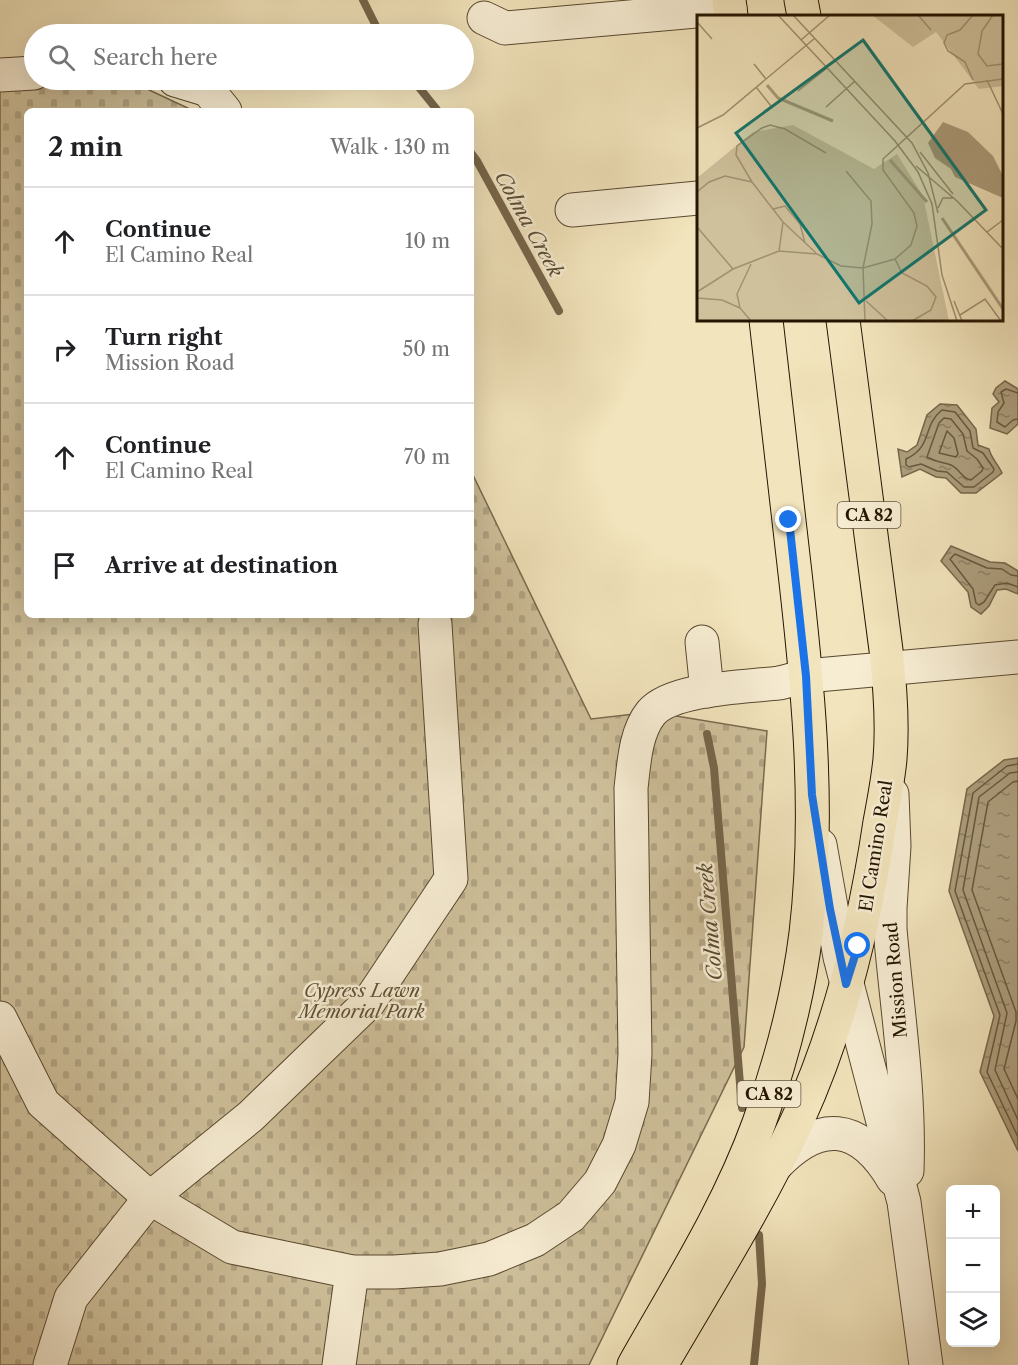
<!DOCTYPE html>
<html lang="en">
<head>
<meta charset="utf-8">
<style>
  :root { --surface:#fff; --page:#f2f2f2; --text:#202124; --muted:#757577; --line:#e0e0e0 }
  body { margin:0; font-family:"Libre Caslon Text",serif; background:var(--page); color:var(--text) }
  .controls { position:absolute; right:18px; bottom:18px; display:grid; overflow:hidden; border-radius:9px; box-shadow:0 6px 24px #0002 }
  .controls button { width:54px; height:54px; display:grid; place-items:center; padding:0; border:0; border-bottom:2px solid var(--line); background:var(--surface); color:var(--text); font:30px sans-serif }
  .stop { position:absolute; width:18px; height:18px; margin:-14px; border:4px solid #1a73e8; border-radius:50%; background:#fff }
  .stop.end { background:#1a73e8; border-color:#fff; box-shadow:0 2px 6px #0008 }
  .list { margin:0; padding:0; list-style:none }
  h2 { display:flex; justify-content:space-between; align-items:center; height:78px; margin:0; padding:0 24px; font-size:26px }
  h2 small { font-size:20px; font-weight:400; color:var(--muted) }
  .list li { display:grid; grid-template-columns:39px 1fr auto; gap:18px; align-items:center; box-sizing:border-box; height:108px; padding:0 24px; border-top:2px solid var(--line) }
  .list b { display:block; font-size:22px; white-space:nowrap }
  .list p { margin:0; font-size:20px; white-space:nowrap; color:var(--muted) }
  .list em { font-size:20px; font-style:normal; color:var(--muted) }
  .icon { flex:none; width:33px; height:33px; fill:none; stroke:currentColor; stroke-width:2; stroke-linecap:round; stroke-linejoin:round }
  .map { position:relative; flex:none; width:1018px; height:1365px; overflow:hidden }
  .search { position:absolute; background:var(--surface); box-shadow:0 6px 24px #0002; left:24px; top:24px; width:450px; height:66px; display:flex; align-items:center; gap:15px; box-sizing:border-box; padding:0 21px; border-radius:33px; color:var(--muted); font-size:22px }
  .panel { position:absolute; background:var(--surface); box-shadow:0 6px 24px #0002; left:24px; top:108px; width:450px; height:510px; border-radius:9px }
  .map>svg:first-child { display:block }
  .cemetery { fill:url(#cemetery-stones); stroke:#7a6a4e; stroke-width:1.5 }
  .water { fill:url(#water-ripples); stroke:#76664a; stroke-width:1.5 }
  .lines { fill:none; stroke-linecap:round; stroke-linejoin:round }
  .shore { stroke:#68583e; stroke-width:1.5 }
  .stream { stroke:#76664a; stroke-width:8 }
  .minor-casing { stroke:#58482f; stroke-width:35 }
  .major-casing { stroke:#241400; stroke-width:35 }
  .minor { stroke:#f7edd3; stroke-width:33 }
  .major { stroke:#f2e4bc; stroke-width:33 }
  .route { stroke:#1a73e8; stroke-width:8 }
  .labels { text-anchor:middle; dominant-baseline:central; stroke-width:5; stroke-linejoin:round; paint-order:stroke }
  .shield { fill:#f7edd3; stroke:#63553f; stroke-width:1.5 }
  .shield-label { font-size:16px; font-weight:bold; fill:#241400 }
  .street-label { font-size:18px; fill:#241400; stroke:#f7edd3 }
  .park-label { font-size:18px; font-style:italic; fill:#605137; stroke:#f7edd3 }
  .water-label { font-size:20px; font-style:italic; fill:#5a4b32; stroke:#f7edd3 }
  .inset-river { fill:none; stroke:#ac9d7c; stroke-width:3 }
  .inset-road { fill:none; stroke:#a09171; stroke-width:1.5 }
  .view { fill:#0f766e; fill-opacity:0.15; stroke:#0f766e; stroke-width:3 }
  .inset-edge { fill:none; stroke:#241400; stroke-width:3 }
</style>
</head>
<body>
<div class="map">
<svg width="1018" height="1365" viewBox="0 0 1018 1365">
  <defs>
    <pattern id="cemetery-stones" width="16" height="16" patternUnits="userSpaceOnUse" patternTransform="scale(1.5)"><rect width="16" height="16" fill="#cfc19c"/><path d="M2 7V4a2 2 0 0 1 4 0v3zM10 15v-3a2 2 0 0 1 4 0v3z" fill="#b2a585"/></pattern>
    <pattern id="water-ripples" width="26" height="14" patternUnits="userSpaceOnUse" patternTransform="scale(1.5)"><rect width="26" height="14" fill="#ac9d7c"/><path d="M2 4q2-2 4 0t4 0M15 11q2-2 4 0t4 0" fill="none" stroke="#8c7f63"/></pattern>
  </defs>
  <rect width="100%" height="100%" fill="#f2e4bc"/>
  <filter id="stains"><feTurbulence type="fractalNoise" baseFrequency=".00333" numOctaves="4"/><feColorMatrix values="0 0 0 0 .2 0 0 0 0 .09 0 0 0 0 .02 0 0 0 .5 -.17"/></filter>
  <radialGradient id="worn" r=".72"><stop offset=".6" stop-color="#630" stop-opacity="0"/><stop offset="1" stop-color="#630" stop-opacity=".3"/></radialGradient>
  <polygon class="cemetery" points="0,68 34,80 128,80 194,111 27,111 27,615 471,615 471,471 591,719 652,712 767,731 744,1047 589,1365 0,1365"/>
  <g class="water">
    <polygon points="1005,381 1018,389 1018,424 1007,434 990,428 992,408 999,402 993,394 996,388"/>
    <path d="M940 404 957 405 976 429 978 445 989 449C991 458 998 464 1002 473L976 493H961L946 478 936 477 920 469 902 477 898 449 907 452 917 445 927 415Z"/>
    <polygon points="951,546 990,562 1005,563 1018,571 1018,594 1006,589 997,590 989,606 981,614 971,607 968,592 941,561"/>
    <polygon points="1018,758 1018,1151 980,1072 994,1016 949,891 967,789 1004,760"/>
  </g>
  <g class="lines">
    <g class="shore">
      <polyline points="1018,393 1006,389 1001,392 1004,403 998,412 997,422 1005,427 1013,420 1018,419"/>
      <path d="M942 410 955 412 970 431 973 448 983 453 994 469 993 472 974 487H964L947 472 937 471 921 464 909 467 906 465V459C933 447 922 426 942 410Z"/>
      <path d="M944 418 951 419 963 434 967 451 977 459 983 468 982 471 971 480C962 479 960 469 951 465 943 462 935 462 927 457L939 423Z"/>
      <polygon points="947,431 954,438 958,454 956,457 939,453"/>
      <polyline points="1018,576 1011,575 1002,569 987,568 955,554 950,559 973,589 976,603 979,605 984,602 995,585 1007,583 1018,587"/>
      <polyline points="1018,764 1007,766 973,793 955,891 1000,1015 987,1072 1018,1137"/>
      <polyline points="1018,772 1010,773 979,797 963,890 1007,1013 995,1070 1018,1120"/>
      <polyline points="1018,781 1013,782 988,802 972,890 1016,1012 1016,1021 1004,1069 1018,1099"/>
    </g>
    <g class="stream">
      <polyline points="363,0 380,34"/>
      <polyline points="413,80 438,111"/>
      <polyline points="471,153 477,161 559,311"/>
      <polyline points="707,734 714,768 742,1108"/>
      <polyline points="754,1365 762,1284 759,1235"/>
    </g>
    <g class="minor-casing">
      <g id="minor">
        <polyline points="484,18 505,28 730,8"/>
        <polyline points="0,75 34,73"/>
        <polyline points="175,80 208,90 225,111"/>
        <polyline points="572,210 698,198"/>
        <polyline points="702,642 707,691"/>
        <path d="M892 794 894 846 890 908V929C897 1009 910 1090 907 1171"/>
        <polyline points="820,845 840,957 904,1202 926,1365"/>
        <path d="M0 1018 43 1103 150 1198 232 1247 352 1272H394L440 1269 489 1259 535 1240 571 1216 600 1182 619 1145 632 1102 635 1054 631 788C634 764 635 733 651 713 672 688 748 687 779 683 789 681 797 678 806 676L1018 657"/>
        <path d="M774 1167C819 1119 859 1122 893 1179"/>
        <polyline points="50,1365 71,1298 150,1198 251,1116 369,1002 451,879 435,624"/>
        <polyline points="339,1365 352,1272"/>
      </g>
    </g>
    <g class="major-casing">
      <g id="major">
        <polyline points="729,0 731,16"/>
        <polyline points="801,0 804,16"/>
        <path d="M634 1365C678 1287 728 1209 759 1123 781 1062 798 997 806 933 821 804 807 675 792 547 783 471 775 395 766 320"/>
        <path d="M661 1365C708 1284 759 1204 798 1119 841 1025 865 923 880 822 884 801 888 780 890 759 893 723 890 685 886 650L843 320"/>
      </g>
    </g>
    <use href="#minor" class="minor"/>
    <use href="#major" class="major"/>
  </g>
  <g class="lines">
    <polyline class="route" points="789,520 806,676 812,795 830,909 846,984 858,946"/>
  </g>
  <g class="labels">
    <g class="shield">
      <rect x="837.5" y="502" width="63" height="26" rx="4.5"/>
      <rect x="737.5" y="1081" width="63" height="26" rx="4.5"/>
    </g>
    <g class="shield-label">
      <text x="869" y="515">CA 82</text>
      <text x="769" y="1094">CA 82</text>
    </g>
    <g class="street-label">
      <text transform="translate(876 846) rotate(-81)">El Camino Real</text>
      <text transform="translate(896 980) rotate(-95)">Mission Road</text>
    </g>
    <g class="park-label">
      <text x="362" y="991">Cypress Lawn<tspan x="362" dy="21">Memorial Park</tspan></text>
    </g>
    <g class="water-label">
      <text transform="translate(529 224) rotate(61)">Colma Creek</text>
      <text transform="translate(710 922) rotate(-95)">Colma Creek</text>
    </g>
  </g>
  <g transform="translate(697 15)">
    <rect width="306" height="306" fill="#f2e4bc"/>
    <path d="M175 0H306V71L282 74 239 17 216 32ZM96 110 177 154 200 139 226 181 252 306H0V163L56 117Z" fill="#cfc19c"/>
    <path d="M246 107 271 117 296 141 305 159 306 183 258 162 254 154 238 143 231 128Z" fill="#ac9d7c"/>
    <path class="inset-river" d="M70 70 81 83 136 106M193 145 230 187M245 203 306 294"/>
    <path class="inset-road" d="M81 0 198 126 221 157 235 189 245 260 260 306M96 0 215 128 231 158 241 198M221 0 234 15M296 0 285 16 281 39 290 51 306 49M0 7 15 24M104 25 133 0M57 49 69 64M276 65 268 47 251 36 247 28 250 20 263 15 276 0M290 65 306 99M59 72 74 91M101 76 130 53M129 92 158 66M0 113 26 100 118 23M223 137 256 179M219 151 260 186 306 234M149 156 174 186 175 209 166 253 168 306M55 167 39 140 40 131 65 113 73 110 88 114 129 138M0 177 12 167 28 161 55 167 86 207 82 236M241 193 246 183H256M76 194 88 191 103 209 108 228M86 207 119 238M0 212 36 254M290 217 306 205M198 244 205 258 230 271 239 282 234 295 215 306M0 277 36 254 82 236 120 239 144 251 166 253 198 244 214 230 220 211 217 198 186 155V144L268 69 306 64M0 283 25 285 43 293M169 286 191 306M257 286 265 306M263 300 288 284 304 306M54 306 43 293 40 279 54 249"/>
    <path class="view" d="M166 25 289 195 162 288 39 118Z"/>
    <rect width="306" height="306" class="inset-edge"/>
  </g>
  <rect width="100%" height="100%" filter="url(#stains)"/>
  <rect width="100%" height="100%" fill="url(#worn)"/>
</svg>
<div class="controls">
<button>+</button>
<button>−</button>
<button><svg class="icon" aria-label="layers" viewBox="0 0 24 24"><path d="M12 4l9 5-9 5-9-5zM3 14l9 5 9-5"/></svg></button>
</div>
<div class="stop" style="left:858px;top:946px"></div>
<div class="stop end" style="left:789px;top:520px"></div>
<div class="search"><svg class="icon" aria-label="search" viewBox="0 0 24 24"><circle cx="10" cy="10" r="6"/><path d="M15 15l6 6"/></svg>Search here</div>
<section class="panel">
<h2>2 min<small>Walk · 130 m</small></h2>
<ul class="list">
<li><svg class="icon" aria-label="ahead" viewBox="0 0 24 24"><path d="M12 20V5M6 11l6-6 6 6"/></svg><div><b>Continue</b><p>El Camino Real</p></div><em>10 m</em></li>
<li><svg class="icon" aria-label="right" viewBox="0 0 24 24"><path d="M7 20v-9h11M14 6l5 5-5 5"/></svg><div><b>Turn right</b><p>Mission Road</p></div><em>50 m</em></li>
<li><svg class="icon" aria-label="ahead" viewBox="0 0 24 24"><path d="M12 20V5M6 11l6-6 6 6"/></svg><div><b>Continue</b><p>El Camino Real</p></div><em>70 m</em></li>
<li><svg class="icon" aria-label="arrive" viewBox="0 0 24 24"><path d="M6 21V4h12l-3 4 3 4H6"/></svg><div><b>Arrive at destination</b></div></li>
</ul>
</section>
</div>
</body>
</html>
